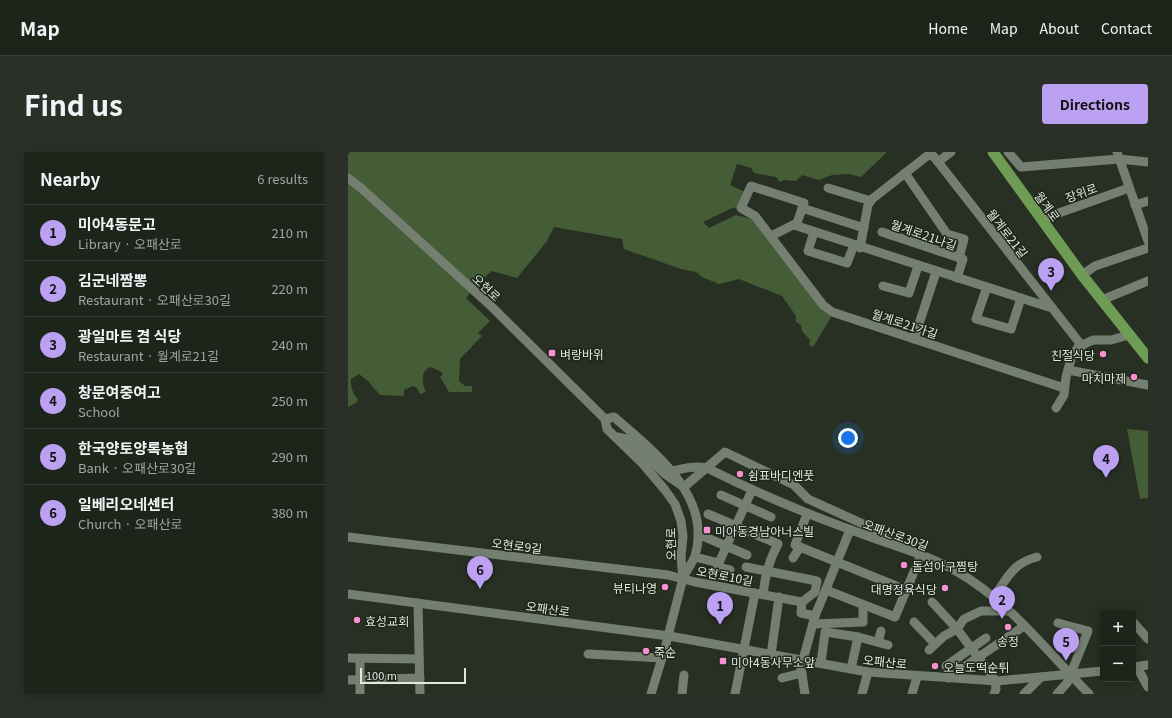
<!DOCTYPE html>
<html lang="en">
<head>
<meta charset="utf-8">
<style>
  :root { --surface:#1d241a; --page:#2a3027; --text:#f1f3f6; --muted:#a0a4a2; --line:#3b4139; --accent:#bca0f2 }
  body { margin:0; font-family:Georgia,"Noto Sans KR",serif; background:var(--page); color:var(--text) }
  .controls { position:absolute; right:12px; bottom:12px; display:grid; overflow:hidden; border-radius:4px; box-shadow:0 2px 10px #0003 }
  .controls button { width:36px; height:36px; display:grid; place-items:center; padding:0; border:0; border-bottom:1px solid var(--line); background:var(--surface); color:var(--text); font:20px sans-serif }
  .scale { position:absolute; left:12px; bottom:10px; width:106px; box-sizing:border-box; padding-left:4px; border:2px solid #e2e8df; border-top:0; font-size:11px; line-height:14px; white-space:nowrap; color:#e2e8df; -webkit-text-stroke:3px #1d261a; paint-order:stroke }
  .you { position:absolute; left:500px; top:286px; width:14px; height:14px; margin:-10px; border:3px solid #fff; border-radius:50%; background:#1a73e8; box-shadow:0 0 0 6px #1a73e833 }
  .badge { display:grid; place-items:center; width:26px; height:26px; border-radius:50%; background:var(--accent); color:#111; font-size:13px; font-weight:700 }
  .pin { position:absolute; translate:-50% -33px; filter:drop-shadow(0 1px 2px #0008) }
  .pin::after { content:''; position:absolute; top:21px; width:14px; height:12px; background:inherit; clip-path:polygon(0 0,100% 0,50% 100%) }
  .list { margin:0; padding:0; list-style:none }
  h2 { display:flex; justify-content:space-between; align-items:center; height:52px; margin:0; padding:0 16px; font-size:17px }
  h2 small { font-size:13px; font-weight:400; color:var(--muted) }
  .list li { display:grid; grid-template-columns:26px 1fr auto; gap:12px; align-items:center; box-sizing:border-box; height:56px; padding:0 16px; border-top:1px solid var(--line) }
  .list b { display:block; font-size:15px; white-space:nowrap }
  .list p { margin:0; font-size:13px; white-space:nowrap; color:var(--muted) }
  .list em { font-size:13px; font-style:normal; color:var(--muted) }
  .map { position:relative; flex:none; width:800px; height:542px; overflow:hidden; border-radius:4px }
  header { display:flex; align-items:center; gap:24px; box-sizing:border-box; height:56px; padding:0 20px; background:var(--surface); border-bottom:1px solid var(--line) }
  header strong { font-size:19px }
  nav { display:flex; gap:22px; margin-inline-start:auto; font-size:14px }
  .intro { display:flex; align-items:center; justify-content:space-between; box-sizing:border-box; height:96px; padding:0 24px }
  h1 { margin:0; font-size:28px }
  .button { padding:10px 18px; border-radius:4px; background:var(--accent); color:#111; font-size:14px; font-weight:700 }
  main { display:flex; gap:24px; padding:0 24px }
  aside { flex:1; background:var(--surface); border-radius:4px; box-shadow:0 2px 10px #0003 }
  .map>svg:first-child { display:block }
  .green { fill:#445d37 }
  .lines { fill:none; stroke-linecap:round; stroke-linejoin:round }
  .minor { stroke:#757f71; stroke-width:9 }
  .major { stroke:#6e9c54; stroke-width:11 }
  .poi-dot { fill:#f690d0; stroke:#1d261a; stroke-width:1.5 }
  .labels { text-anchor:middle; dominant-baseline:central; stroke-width:3; stroke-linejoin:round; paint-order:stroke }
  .street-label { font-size:12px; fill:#e2e8df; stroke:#1d261a }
  .poi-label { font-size:12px; fill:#e2e8df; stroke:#1d261a; text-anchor:start }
</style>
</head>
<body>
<header>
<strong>Map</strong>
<nav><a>Home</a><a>Map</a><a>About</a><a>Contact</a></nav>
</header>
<div class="intro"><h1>Find us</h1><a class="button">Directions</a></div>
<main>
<aside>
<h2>Nearby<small>6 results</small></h2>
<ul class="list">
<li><span class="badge">1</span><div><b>미아4동문고</b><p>Library · 오패산로</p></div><em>210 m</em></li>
<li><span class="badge">2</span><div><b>김군네짬뽕</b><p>Restaurant · 오패산로30길</p></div><em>220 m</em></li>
<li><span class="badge">3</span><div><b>광일마트 겸 식당</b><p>Restaurant · 월계로21길</p></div><em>240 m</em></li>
<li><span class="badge">4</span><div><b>창문여중여고</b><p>School</p></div><em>250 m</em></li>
<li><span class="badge">5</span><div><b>한국양토양록농협</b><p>Bank · 오패산로30길</p></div><em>290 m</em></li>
<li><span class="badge">6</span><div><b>일베리오네센터</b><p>Church · 오패산로</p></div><em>380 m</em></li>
</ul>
</aside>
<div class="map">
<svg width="800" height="542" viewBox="0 0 800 542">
  <rect width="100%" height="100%" fill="#273023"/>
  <g class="green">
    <path d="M0 0H539L513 25 501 22 484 23 471 28 454 23 448 29 436 28 432 30 428 25 406 21 403 16 389 12 382 33 397 40 389 55 382 57 355 70 361 76 388 63 407 68 475 159 483 165 465 195 461 193 462 188 454 179 453 173 448 170V164L434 144 391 127 371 132 354 125 348 120 333 117 276 97 274 87 206 75 199 89 169 126 144 119 132 129 118 146 142 169 130 181 134 184 112 207 111 229 117 234H124V240H101L92 225 95 222 92 219 82 215C72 220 74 232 78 240L72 242 69 236 65 234 56 238V244L32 243 20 229 11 222 3 227C2 233 5 243 10 247L9 250 0 255Z"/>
    <polygon points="779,277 800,279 800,346 792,347"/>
  </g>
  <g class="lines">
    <g class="minor">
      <polyline points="660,0 673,15 771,7 800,10"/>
      <polyline points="769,0 800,89"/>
      <polyline points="590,10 603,0"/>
      <polyline points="557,21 599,82 616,87 611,106"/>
      <polyline points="0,26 13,36 144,155 257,267 259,277 295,312 317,338 327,352 333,369 335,384 333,405 335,426 317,496 303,542"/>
      <polyline points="480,36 523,49"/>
      <polyline points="787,53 800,49"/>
      <polyline points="454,56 516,76"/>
      <polyline points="694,67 781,36"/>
      <polyline points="446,73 704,156"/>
      <polyline points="466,80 460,99 499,111 506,93"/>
      <polyline points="534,80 615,107 609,126"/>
      <polyline points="423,84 449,71 456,51 403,34 393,56 407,64 475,153 484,160 716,236"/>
      <polyline points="512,96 520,53 524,47 583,1 734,194"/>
      <polyline points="734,123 747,114 800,96"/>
      <polyline points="535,134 561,141 570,114"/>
      <polyline points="639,135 628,167 663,177 673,146"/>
      <polyline points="754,148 800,129"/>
      <polyline points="566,187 588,120"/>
      <polyline points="720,218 800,233"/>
      <polyline points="708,256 716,243 718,225 723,207 730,195 745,188 763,188 781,183"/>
      <path d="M257 267 266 265C305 299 365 344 347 404 344 412 338 419 335 426"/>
      <polyline points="269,285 279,287 317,322 336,335 377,300 446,333 460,347 524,376 542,388"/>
      <path d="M324 319C335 317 347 313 359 316 407 340 456 361 506 379 540 392 576 401 608 419 661 449 699 499 741 542"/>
      <polyline points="373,343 423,365"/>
      <path d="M360 362 430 392C421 408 417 424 415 442"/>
      <polyline points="459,362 447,393 558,438"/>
      <polyline points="350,382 399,403"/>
      <polyline points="0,385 320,423 347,430 454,450 453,461 467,464"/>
      <polyline points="347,405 371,411"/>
      <polyline points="445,406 452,395"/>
      <polyline points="398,415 469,429 467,440 454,450"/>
      <polyline points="382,418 369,415 404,338"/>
      <polyline points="478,438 547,465 573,403"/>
      <polyline points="0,442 321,484 520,520 649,529 755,519"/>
      <path d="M646 445C659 426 665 411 689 405"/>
      <polyline points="584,450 609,477 647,528 648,537 646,542"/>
      <polyline points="70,451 72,542"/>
      <polyline points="566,470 587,492"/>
      <polyline points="785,470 800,487"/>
      <polyline points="465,472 515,470 515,453"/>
      <polyline points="510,485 540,493"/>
      <polyline points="530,490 533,479"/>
      <polyline points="581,498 596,484 609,477 616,467 633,459 661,459"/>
      <polyline points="240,502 314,506"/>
      <polyline points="423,503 431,445"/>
      <polyline points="0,506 71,507"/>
      <polyline points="473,511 477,480 510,485 503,517"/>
      <polyline points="598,514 638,486"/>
      <polyline points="785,515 800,513"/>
      <polyline points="789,515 800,535"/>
      <polyline points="434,526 454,521"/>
      <polyline points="600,526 676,474"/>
      <polyline points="0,528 72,526"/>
      <polyline points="12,542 12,507"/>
      <polyline points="334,542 336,523"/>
      <polyline points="387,542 407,441"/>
      <polyline points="457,542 453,516 455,508 467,464 502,378"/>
      <polyline points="514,542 520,520"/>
      <polyline points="564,542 569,525"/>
      <polyline points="676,542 693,525"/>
      <polyline points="709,542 719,531 740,479 710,471"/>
    </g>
    <polyline class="major" points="645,0 734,123 800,206"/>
  </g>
  <g class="poi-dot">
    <rect x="200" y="197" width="8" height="8" rx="2"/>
    <circle cx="755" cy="202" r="4"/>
    <circle cx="786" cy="225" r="4"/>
    <circle cx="392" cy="322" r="4"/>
    <rect x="355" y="374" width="8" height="8" rx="2"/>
    <circle cx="556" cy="413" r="4"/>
    <circle cx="317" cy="435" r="4"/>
    <circle cx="597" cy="436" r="4"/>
    <circle cx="9" cy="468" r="4"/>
    <circle cx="660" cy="475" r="4"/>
    <circle cx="298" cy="499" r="4"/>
    <rect x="371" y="505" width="8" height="8" rx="2"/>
    <circle cx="587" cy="514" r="4"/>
  </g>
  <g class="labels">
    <g class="street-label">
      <text transform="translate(733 40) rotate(-20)">장위로</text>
      <text transform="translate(700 54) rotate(54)">월계로</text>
      <text transform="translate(660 81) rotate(52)">월계로21길</text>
      <text transform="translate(576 82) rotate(19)">월계로21나길</text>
      <text transform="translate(139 135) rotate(43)">오현로</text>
      <text transform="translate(557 171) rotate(18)">월계로21가길</text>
      <text transform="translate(548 382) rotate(20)">오패산로30길</text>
      <text transform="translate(322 392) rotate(-91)">오현로</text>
      <text transform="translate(169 393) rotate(7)">오현로9길</text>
      <text transform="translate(377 423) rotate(11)">오현로10길</text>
      <text transform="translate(200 456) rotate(8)">오패산로</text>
      <text transform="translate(537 509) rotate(6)">오패산로</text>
    </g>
    <g class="poi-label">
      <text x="212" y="201">벼랑바위</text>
      <text x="747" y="202" text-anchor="end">친절식당</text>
      <text x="778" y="225" text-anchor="end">마치마제</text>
      <text x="400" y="322">쉼표바디엔풋</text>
      <text x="367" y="378">미아동경남아너스빌</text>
      <text x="564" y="413">돌섬아구찜탕</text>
      <text x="309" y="435" text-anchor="end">뷰티나영</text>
      <text x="589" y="436" text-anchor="end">대명정육식당</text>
      <text x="17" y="468">효성교회</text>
      <text x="660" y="488" text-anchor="middle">송정</text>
      <text x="306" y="499">죽순</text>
      <text x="383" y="509">미아4동사무소앞</text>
      <text x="595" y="514">오늘도떡순튀</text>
    </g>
  </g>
</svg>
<div class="controls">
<button>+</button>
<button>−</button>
</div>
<div class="scale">100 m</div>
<div class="you"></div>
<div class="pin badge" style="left:372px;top:473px">1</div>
<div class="pin badge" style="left:654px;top:467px">2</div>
<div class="pin badge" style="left:703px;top:139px">3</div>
<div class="pin badge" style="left:758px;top:326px">4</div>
<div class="pin badge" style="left:718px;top:509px">5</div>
<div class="pin badge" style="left:132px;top:437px">6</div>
</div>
</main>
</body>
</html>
